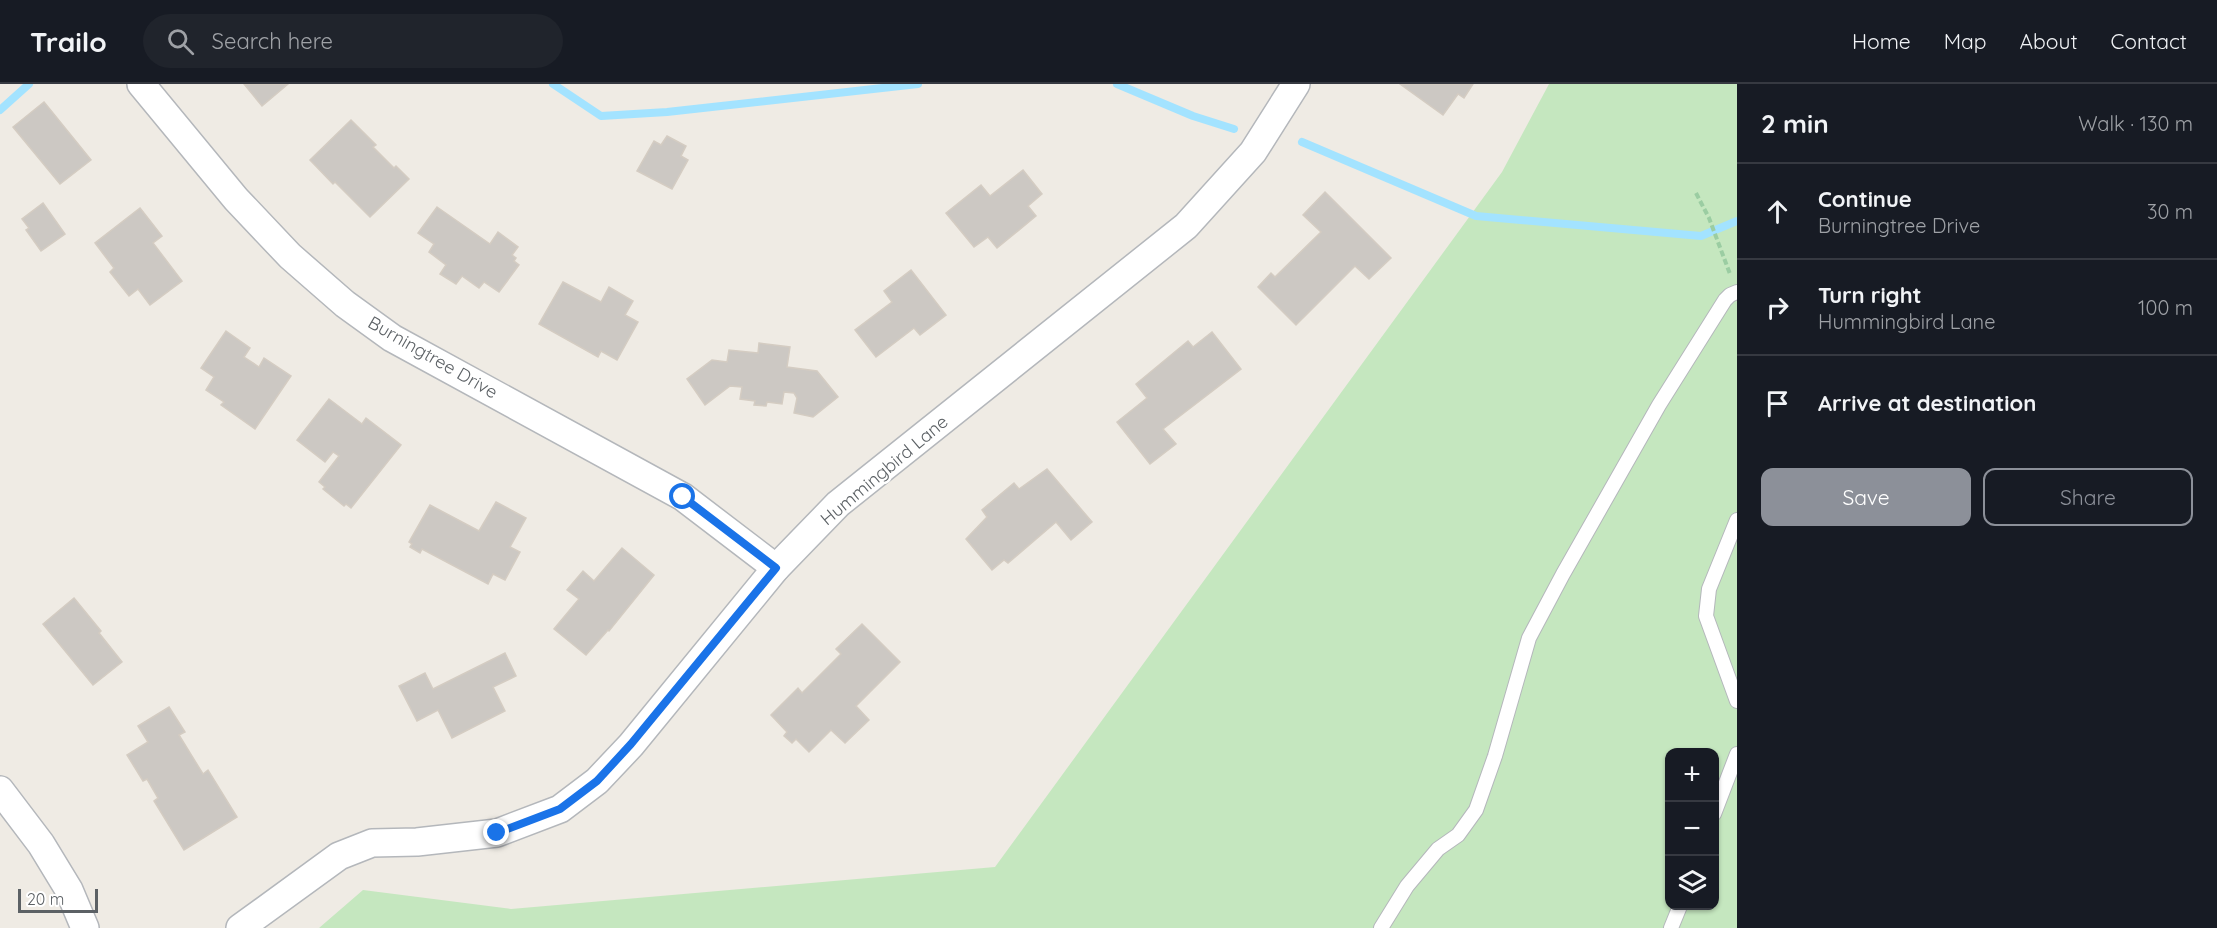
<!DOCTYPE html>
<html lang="en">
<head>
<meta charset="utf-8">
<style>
  :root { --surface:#171b24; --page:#20242c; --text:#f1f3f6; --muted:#9ea1a6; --line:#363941; --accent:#8c9099 }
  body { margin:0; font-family:Quicksand,sans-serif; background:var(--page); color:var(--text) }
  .controls { position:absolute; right:18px; bottom:18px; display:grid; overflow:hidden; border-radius:12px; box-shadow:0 2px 4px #0004 }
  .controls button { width:54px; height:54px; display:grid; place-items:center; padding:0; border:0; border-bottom:2px solid var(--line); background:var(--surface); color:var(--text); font:30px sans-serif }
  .scale { position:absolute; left:18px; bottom:15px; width:80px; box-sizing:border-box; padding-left:6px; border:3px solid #5c6165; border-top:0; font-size:16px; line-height:21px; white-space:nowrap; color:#5c6165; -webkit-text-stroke:4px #fff; paint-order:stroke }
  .stop { position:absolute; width:18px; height:18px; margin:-14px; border:4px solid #1a73e8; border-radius:50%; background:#fff }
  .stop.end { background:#1a73e8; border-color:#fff; box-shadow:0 2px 6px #0008 }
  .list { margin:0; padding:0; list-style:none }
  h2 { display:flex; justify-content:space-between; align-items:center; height:78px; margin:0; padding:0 24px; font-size:26px }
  h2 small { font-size:20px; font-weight:400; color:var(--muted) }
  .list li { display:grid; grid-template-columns:39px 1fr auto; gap:18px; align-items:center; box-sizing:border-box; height:96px; padding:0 24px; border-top:2px solid var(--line) }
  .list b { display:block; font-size:22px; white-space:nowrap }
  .list p { margin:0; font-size:20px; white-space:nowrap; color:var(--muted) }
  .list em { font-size:20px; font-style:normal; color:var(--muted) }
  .actions { display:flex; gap:12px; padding:18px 24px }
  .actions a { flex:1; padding:14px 0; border:2px solid var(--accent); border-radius:12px; text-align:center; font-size:21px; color:var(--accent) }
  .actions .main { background:var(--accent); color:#fff }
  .icon { flex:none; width:33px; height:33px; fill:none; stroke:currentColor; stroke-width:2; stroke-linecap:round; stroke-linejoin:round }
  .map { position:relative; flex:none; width:1737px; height:844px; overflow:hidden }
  header { display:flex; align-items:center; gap:36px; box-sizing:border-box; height:84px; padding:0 30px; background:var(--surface); border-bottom:2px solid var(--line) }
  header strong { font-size:28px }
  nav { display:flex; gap:33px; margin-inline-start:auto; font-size:21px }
  .search { width:420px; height:54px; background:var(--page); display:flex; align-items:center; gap:15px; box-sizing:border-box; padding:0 21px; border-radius:33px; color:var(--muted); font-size:22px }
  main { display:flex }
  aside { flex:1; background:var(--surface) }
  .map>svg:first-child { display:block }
  .grass { fill:#c5e7bf; fill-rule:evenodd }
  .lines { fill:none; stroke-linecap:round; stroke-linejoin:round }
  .stream { stroke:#a3e3ff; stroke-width:8 }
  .building { fill:#ccc8c3; stroke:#d4ccc2; stroke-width:1.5 }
  .lane-casing { stroke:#b4b7bb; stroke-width:16 }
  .street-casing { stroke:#b4b7bb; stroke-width:30 }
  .path { stroke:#9bcda2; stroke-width:4; stroke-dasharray:6 3; stroke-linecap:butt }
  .lane { stroke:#fff; stroke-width:14 }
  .street { stroke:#fff; stroke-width:27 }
  .route { stroke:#1a73e8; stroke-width:8 }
  .labels { text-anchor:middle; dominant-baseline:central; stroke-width:5; stroke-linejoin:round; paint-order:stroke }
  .street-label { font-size:18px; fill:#5c6165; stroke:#fff }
</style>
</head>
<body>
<header>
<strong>Trailo</strong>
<div class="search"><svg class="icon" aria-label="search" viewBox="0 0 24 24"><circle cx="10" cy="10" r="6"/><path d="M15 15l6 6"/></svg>Search here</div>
<nav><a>Home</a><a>Map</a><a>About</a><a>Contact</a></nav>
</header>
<main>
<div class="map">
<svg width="1737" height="844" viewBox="0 0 1737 844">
  <rect width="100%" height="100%" fill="#efebe4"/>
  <path class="grass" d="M1549 0H1737V844H319L363 806 511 825 995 783 1502 88ZM1670 668H1714V822H1670Z"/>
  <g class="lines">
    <g class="stream">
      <polyline points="553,0 601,32 667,28 918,0"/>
      <polyline points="1117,0 1193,32 1234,45"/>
      <polyline points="0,26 29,0"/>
      <polyline points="1302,58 1476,132 1701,152 1737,137"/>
    </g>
  </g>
  <g class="building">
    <polygon points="244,0 288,0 262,22"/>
    <polygon points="1400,0 1473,0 1464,14 1458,10 1443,31"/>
    <polygon points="44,18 91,76 60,100 13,43"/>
    <polygon points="351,36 376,61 373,63 394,84 396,82 409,95 370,133 335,98 333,100 310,76"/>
    <polygon points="667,52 686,62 681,72 688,76 672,105 637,87 654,57 661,61"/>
    <polygon points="1023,86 1042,110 1028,122 1036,132 997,164 988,153 974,163 946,129 981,101 990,112"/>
    <polygon points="1325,108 1391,174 1369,195 1355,182 1296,241 1258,203 1271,189 1275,193 1321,148 1303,131"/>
    <polygon points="43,119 65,150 41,167 26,146 29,144 22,135"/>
    <polygon points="437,123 490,160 498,148 518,163 512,171 516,174 514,177 519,181 499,208 484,198 479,204 462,192 456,200 440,190 446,181 429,168 434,160 418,149"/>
    <polygon points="140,124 162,152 153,159 182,197 150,221 138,205 129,212 110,188 114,184 95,159"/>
    <polygon points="911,186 946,231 920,251 914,244 876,273 855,246 892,218 884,207"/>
    <polygon points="563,198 601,218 609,203 633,217 625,231 638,238 617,276 601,267 598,273 539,240"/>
    <polygon points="226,247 250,264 244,273 259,283 264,274 291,292 255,345 221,321 224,318 206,306 214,293 201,284"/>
    <polygon points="1212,248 1241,285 1163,345 1176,360 1150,380 1117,338 1147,314 1136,300 1188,257 1193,263"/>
    <polygon points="759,259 790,263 787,283 817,287 838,313 813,333 794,329 797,314 794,309 784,308 782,320 767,318 766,322 754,321 755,317 740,315 742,303 730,302 705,321 687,295 712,276 727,278 729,266 758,269"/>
    <polygon points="329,315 362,340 366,334 401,361 351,424 346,420 344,422 323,405 325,403 319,398 339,372 333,368 325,378 297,356"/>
    <polygon points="1047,385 1092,438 1071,456 1056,438 1008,479 1004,476 992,486 966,455 987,433 982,426 1014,399 1019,405"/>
    <polygon points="496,418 526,434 510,463 520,468 505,496 493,490 488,500 422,465 420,469 410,463 412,460 409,458 430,421 479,447"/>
    <polygon points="622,464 654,491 609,547 608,546 586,571 554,545 579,515 567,506 583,487 594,497"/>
    <polygon points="74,514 101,547 99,549 122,578 93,601 43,540"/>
    <polygon points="862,540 900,578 856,622 869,636 845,659 831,646 809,668 796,655 792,659 784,652 787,648 771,631 798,604 802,609 841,570 836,565"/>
    <polygon points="505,569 516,592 493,603 505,627 452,654 438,626 417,637 399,602 425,589 433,605"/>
    <polygon points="169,623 185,648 179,651 203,690 208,686 237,733 184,766 154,717 158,714 147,695 143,697 127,671 148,658 138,642"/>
  </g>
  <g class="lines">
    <g class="lane-casing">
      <g id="lane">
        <polyline points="1737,436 1709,505 1706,532 1737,617"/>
        <polyline points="1714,730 1737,670"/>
        <polyline points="1381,844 1407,802 1438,765 1458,751 1476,726 1495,672 1529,554 1563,490 1659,321 1725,216 1730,211 1737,208"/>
        <polyline points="1671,844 1680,822"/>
      </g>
    </g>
    <g class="street-casing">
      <g id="street">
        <polyline points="141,0 236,115 290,172 345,220 392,254 683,413 776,484"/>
        <polyline points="0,706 41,760 69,806 85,844"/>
        <polyline points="240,844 339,772 372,759 417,758 497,749 560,725 597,697 631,661 776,484 838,420 1186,142 1253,68 1296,0"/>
      </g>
    </g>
    <polyline class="path" points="1696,109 1709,134 1730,190"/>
    <use href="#lane" class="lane"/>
    <use href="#street" class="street"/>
  </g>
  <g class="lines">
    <polyline class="route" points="497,749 560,725 597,697 631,660 776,484 683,413"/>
  </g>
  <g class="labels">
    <g class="street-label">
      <text transform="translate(433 273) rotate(30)">Burningtree Drive</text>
      <text transform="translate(884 386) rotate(-40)">Hummingbird Lane</text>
    </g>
  </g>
</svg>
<div class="controls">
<button>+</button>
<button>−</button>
<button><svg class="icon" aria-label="layers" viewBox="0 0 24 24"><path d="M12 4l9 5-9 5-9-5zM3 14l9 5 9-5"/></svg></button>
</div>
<div class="scale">20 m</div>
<div class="stop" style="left:683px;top:413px"></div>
<div class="stop end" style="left:497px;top:749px"></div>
</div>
<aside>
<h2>2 min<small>Walk · 130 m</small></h2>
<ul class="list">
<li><svg class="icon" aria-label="ahead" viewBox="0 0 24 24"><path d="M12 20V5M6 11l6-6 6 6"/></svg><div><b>Continue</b><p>Burningtree Drive</p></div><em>30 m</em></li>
<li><svg class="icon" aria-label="right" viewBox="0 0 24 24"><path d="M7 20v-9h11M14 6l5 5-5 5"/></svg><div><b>Turn right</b><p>Hummingbird Lane</p></div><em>100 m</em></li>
<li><svg class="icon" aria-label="arrive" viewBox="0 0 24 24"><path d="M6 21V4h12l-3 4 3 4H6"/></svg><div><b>Arrive at destination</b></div></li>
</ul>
<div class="actions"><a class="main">Save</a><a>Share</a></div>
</aside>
</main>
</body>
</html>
